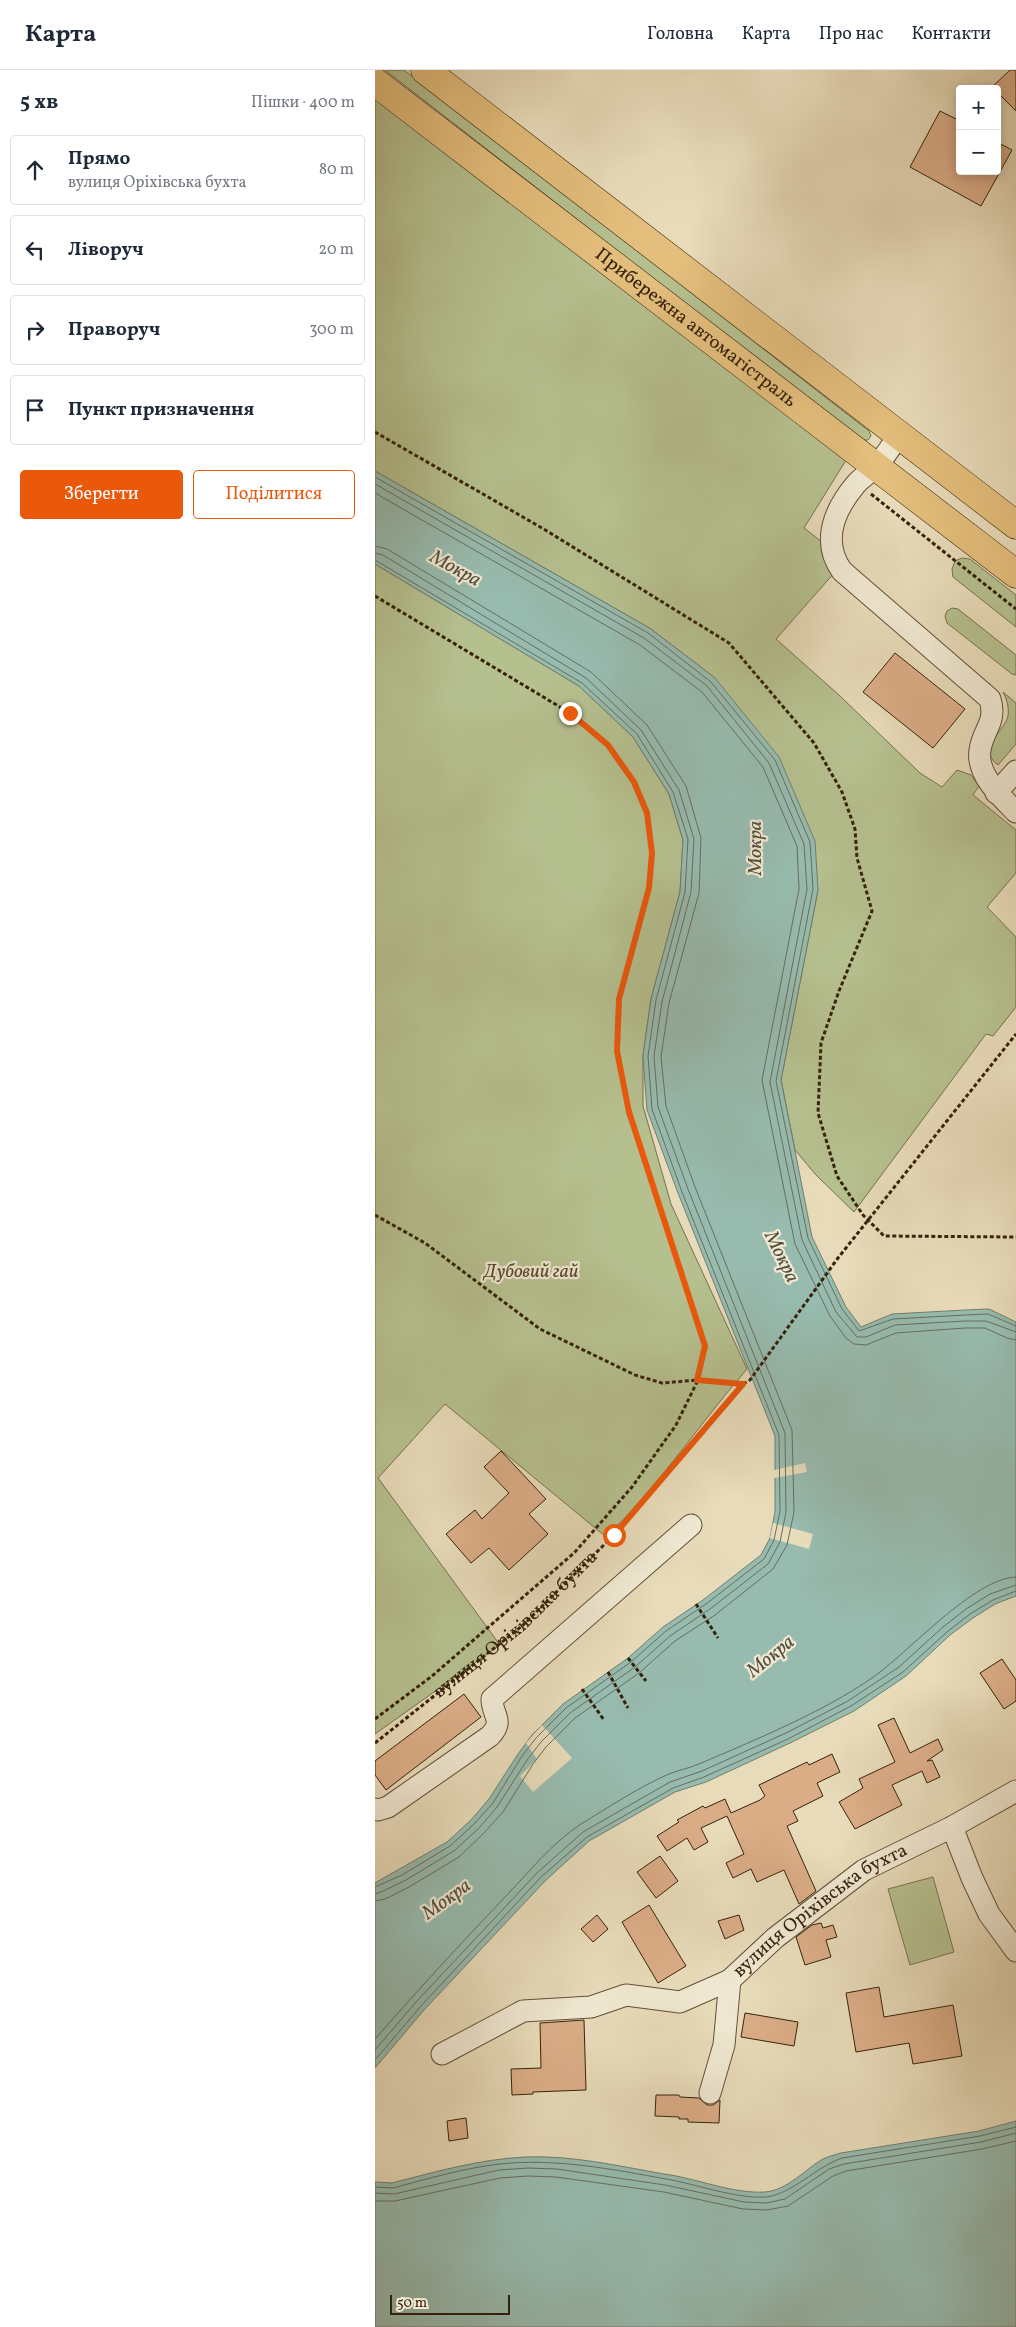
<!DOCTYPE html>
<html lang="uk">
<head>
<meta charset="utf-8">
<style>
  :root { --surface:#fff; --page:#f6f6f7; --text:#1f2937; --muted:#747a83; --line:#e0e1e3; --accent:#ea580c }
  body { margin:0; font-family:Vollkorn,serif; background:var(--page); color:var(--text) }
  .controls { position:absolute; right:15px; top:15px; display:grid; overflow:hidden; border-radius:5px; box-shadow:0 2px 12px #0003 }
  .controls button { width:45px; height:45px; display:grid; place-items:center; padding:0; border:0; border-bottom:1px solid var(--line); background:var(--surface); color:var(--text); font:25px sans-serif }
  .scale { position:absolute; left:15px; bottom:12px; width:120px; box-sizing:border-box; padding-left:5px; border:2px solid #36220c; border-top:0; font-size:14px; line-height:18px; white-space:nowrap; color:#36220c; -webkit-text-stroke:4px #f0e8d2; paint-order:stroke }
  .stop { position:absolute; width:15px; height:15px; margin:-11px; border:4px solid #ea580c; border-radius:50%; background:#fff }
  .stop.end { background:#ea580c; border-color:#fff; box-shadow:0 1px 5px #0008 }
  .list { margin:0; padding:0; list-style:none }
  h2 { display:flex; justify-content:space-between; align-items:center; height:65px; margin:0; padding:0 20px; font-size:21px }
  h2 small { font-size:16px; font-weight:400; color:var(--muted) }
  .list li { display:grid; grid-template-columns:32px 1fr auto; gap:15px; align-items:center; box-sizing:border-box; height:70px; margin:0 10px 10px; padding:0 10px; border:1px solid var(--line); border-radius:5px }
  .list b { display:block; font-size:19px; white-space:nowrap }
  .list p { margin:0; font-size:16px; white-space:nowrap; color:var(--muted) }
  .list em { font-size:16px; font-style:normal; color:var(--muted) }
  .actions { display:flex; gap:10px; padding:15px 20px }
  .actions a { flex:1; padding:11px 0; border:1px solid var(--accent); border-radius:5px; text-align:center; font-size:18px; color:var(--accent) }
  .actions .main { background:var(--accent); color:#fff }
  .icon { flex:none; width:28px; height:28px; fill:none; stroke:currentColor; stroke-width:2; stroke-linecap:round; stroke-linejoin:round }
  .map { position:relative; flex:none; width:641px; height:2257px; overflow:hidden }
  header { display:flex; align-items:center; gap:30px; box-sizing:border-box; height:70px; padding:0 25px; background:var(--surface); border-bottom:1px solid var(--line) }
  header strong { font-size:24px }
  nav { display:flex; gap:28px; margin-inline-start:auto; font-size:18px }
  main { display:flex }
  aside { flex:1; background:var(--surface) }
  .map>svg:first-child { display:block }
  .green { fill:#b6c08f; stroke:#76714e }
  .water { fill:#97bbaf; stroke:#707e6e }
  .pier { fill:#e8dbb9 }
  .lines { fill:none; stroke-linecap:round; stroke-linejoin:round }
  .shore { stroke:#666e5e; stroke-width:1 }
  .building { fill:#dbad87; stroke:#36220c }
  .minor-casing { stroke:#625037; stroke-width:23 }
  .major-casing { stroke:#36220c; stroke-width:29 }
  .path { stroke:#36220c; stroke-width:3; stroke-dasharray:4 2.5; stroke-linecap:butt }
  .minor { stroke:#f0e8d2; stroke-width:21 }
  .major { stroke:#e4be7c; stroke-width:28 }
  .route { stroke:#ea580c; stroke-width:6 }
  .labels { text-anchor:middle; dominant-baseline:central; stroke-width:4.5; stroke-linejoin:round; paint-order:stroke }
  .street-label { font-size:19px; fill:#36220c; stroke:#f0e8d2 }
  .park-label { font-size:19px; font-style:italic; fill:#564a2d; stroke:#f0e8d2 }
  .water-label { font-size:20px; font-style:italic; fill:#53503d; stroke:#f0e8d2 }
</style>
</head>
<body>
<header>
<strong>Карта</strong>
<nav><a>Головна</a><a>Карта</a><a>Про нас</a><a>Контакти</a></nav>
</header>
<main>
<aside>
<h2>5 хв<small>Пішки · 400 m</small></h2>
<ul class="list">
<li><svg class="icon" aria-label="ahead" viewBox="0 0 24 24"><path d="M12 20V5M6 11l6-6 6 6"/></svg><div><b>Прямо</b><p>вулиця Оріхівська бухта</p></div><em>80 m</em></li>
<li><svg class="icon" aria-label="left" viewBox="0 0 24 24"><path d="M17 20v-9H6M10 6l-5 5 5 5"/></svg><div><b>Ліворуч</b></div><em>20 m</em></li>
<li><svg class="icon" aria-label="right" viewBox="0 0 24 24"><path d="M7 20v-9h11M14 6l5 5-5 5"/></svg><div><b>Праворуч</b></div><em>300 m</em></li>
<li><svg class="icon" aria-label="arrive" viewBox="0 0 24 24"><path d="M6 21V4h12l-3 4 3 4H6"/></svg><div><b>Пункт призначення</b></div></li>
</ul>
<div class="actions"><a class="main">Зберегти</a><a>Поділитися</a></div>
</aside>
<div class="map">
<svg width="641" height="2257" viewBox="0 0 641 2257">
  <rect width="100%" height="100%" fill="#e8dbb9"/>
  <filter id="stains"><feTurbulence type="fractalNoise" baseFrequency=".004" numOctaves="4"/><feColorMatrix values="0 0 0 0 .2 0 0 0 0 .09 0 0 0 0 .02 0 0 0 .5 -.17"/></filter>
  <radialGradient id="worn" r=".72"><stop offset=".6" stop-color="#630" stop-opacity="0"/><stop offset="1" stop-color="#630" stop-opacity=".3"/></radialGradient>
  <g class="green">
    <polygon points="10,0 29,0 494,361 496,366 493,370 486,370"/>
    <polygon points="0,12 478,379 429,458 447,472 460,502 401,569 464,625 545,703 567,717 582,700 596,705 604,716 598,725 641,760 641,803 612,837 641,867 641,937 618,966 611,964 479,1142 441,1105 420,1080 406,1010 443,820 340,608 276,559 0,401"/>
    <polygon points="587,488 595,489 641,525 641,557 578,507 577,499 580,491"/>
    <path d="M0 494 204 616 258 667 294 724 308 770 305 822 276 929 268 986V1036L296 1134 372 1299C324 1354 284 1416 231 1467L70 1334 3 1408 125 1575 0 1664Z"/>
    <polygon points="577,538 583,539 641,585 641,605 637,604 572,553 570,546 572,541"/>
    <path d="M628 622 641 633V674L623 695C600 678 630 661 633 646 634 636 632 630 628 622Z"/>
    <polygon points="558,1807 579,1882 535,1895 513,1819"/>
  </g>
  <g class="water">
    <polygon points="0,401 276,559 340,608 404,687 440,771 443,820 406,1010 437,1167 471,1237 486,1257 517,1244 590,1240 614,1239 641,1252 641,1526 620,1534 598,1548 575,1565 531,1606 479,1641 415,1673 331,1712 300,1722 214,1771 170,1811 49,1940 0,1998 0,1813 72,1772 96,1750 114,1729 143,1684 157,1665 188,1634 253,1588 288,1557 328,1530 386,1485 395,1468 400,1442 400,1366 303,1123 272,1040 268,986 276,929 305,822 308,770 294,724 258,667 204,616 0,494"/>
    <path d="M641 2051V2257H0V2112L17 2113C60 2102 105 2089 150 2087 196 2085 244 2096 289 2104 321 2108 357 2124 390 2122 413 2120 429 2100 448 2089 454 2086 460 2085 466 2083L604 2061Z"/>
  </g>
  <g class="pier">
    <polygon points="430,1393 432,1402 399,1408 399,1400"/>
    <polygon points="398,1453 438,1464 434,1479 395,1468"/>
    <polygon points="167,1655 197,1688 158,1722 145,1706 162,1689 151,1673"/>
  </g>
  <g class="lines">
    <g class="shore">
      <polyline points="0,407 273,563 336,612 400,690 435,772 438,819 401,1011 433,1168 467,1239 484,1261 518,1249 590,1245 613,1244 641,1256"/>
      <polyline points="0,414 269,568 332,616 394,693 429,774 432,819 395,1012 427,1170 461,1242 482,1267 491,1267 520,1255 590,1251 611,1251 641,1262"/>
      <polyline points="0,423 265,575 327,622 388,697 422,776 424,819 387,1010 420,1174 455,1246 471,1268 479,1274 491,1275 521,1263 590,1258 610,1258 632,1268 641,1270"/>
      <polyline points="0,476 12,479 216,602 272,655 311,716 326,768 324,823 294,933 286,987 291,1036 320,1117 417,1360 419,1442 412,1475 398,1499 340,1545 300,1571 264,1603 200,1648 171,1677 158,1694 128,1742 109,1763 84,1787 34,1817 10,1829 0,1831"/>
      <polyline points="0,483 8,485 211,608 266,660 304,720 319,769 316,822 287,932 279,986 283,1037 313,1119 410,1363 411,1442 405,1472 393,1494 335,1539 295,1566 260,1597 195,1643 166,1672 152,1690 122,1737 104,1758 79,1781 31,1810 6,1822 0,1824"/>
      <polyline points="0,490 207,613 262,664 298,722 313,769 310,822 281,930 273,986 277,1039 307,1122 404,1365 405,1441 399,1470 389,1489 331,1534 291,1561 256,1592 191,1638 161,1668 147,1686 118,1733 99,1754 75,1776 27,1805 0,1817"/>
      <path d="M0 1969C43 1920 86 1873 131 1826 155 1801 177 1773 206 1754 234 1737 264 1717 294 1704 304 1700 315 1698 324 1694 380 1670 448 1642 497 1608 533 1583 599 1508 641 1507"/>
      <polyline points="0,1980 41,1932 162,1803 208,1762 295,1712 327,1701 411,1663 473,1631 524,1597 568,1557 591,1539 615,1524 641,1515"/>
      <polyline points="0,1990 46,1936 166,1807 212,1767 298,1718 329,1707 413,1669 476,1636 528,1602 572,1562 595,1544 618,1530 641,1521"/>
      <path d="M0 2117 18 2118C52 2109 89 2098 125 2094 179 2088 237 2099 291 2109 321 2114 361 2129 391 2127 417 2124 441 2097 467 2088L605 2066 641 2057"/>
      <polyline points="0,2123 19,2124 124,2100 153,2098 182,2099 290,2115 369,2132 391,2133 410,2129 454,2099 469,2094 606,2072 641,2063"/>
      <polyline points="0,2131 20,2131 125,2108 153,2106 181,2107 289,2122 368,2139 392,2140 413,2136 458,2106 471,2101 607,2079 641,2071"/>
    </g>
  </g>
  <g class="building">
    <polygon points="635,0 641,0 641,41 622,22 622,19 617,17"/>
    <polygon points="565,41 585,51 585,101 622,101 622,72 637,80 606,136 535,97"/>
    <polygon points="520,583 590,639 558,678 488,622"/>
    <polygon points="126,1381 171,1429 154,1444 173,1464 134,1500 114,1478 96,1493 71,1464 100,1440 107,1449 134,1423 109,1397"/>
    <polygon points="627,1589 641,1610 641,1631 629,1639 605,1603"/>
    <polygon points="89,1624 106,1647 11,1720 0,1705 0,1691"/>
    <polygon points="519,1648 535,1683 563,1669 568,1680 552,1691 557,1690 565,1707 552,1713 547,1701 517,1715 527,1735 480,1759 464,1732 488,1718 484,1709 520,1692 503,1655"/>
    <polygon points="457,1684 465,1702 442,1713 448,1726 418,1741 423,1751 412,1756 441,1821 424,1834 409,1800 382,1812 376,1799 358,1808 351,1793 369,1784 352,1746 326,1758 333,1772 319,1780 312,1768 292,1781 282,1766 304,1752 302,1750 328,1736 330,1738 350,1729 356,1743 385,1730 390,1726 384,1715 432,1692 434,1695"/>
    <polygon points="285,1786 303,1811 281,1828 262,1802"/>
    <polygon points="274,1835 311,1896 283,1913 247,1852"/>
    <polygon points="222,1845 233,1859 218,1872 206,1859"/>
    <polygon points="364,1845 369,1860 350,1869 343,1851"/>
    <polygon points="446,1853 448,1858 458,1855 462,1867 451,1870 456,1887 430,1895 421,1867 437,1855"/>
    <polygon points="504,1917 509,1947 578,1935 587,1986 538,1994 534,1973 481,1982 471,1923"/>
    <polygon points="370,1943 423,1952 419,1976 366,1967"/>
    <polygon points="209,1950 211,2020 158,2022 158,2024 137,2025 136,1999 166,1998 165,1953"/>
    <polygon points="281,2025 304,2025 305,2027 324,2028 332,2035 338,2035 345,2030 344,2053 313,2052 313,2049 304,2049 304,2047 280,2046"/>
    <polygon points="91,2048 93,2068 74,2071 72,2051"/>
  </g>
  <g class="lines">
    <g class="minor-casing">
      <g id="minor">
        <path d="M524 365C517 375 510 387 501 396 495 403 487 407 481 414 459 440 446 472 467 501L615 629C622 653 608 659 605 680 601 704 626 727 641 742"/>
        <polyline points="621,723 641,701"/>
        <path d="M0 1739 3 1740 13 1737 115 1666C130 1650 117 1646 117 1629L316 1455"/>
        <polyline points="577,1757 597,1808 614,1844 641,1881"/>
        <polyline points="67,1984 148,1941 216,1937 251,1925 305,1932 355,1910"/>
        <path id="s2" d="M335 2023 349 1975 355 1910 400 1868 489 1800 577 1757 641 1721"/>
      </g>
    </g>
    <g class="major-casing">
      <g id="major">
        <polyline points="50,0 641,455"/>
        <path id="s3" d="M0 12 641 504"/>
      </g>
    </g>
    <g class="path">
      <polyline points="0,362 167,458 354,573 439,673 467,722 480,759 482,788 497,841 464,921 446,973 443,1043 462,1106 488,1145 509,1166 641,1167"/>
      <polyline points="496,424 641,539"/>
      <polyline points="0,526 195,643 233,675 259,712 272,743 277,783 274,818 244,929 242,981 254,1042 330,1276 323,1310 301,1355 257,1417 199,1483 57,1606 0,1649"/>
      <polyline points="0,1145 50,1173 165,1259 260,1305 287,1313 323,1310 368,1314 375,1310 463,1188 641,964"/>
      <polyline points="321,1534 343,1568"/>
      <polyline points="253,1588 271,1611"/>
      <polyline points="233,1602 253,1638"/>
      <polyline points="207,1619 229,1650"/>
      <path id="s1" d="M0 1673 147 1556 239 1465 368 1314"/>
    </g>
    <use href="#minor" class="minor"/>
    <use href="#major" class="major"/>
  </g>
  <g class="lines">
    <polyline class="route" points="195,643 233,675 259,712 272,743 277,783 274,818 244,929 242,981 254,1042 330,1276 322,1310 368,1314 239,1465"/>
  </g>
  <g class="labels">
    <g class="street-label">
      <text stroke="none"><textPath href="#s3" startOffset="404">Прибережна автомагістраль</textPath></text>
      <text stroke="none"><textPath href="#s1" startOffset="184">вулиця Оріхівська бухта</textPath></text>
      <text stroke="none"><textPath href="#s2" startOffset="230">вулиця Оріхівська бухта</textPath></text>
    </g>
    <g class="park-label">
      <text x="156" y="1202">Дубовий гай</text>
    </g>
    <g class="water-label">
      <text transform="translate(80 499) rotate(29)">Мокра</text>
      <text transform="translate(381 778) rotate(-90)">Мокра</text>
      <text transform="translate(406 1187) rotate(64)">Мокра</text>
      <text transform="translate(396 1587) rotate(-39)">Мокра</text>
      <text transform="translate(72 1830) rotate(-36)">Мокра</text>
    </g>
  </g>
  <rect width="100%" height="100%" filter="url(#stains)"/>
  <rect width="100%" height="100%" fill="url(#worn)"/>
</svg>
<div class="controls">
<button>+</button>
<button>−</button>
</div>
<div class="scale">50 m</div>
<div class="stop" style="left:239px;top:1465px"></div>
<div class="stop end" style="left:195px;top:643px"></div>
</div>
</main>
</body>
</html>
